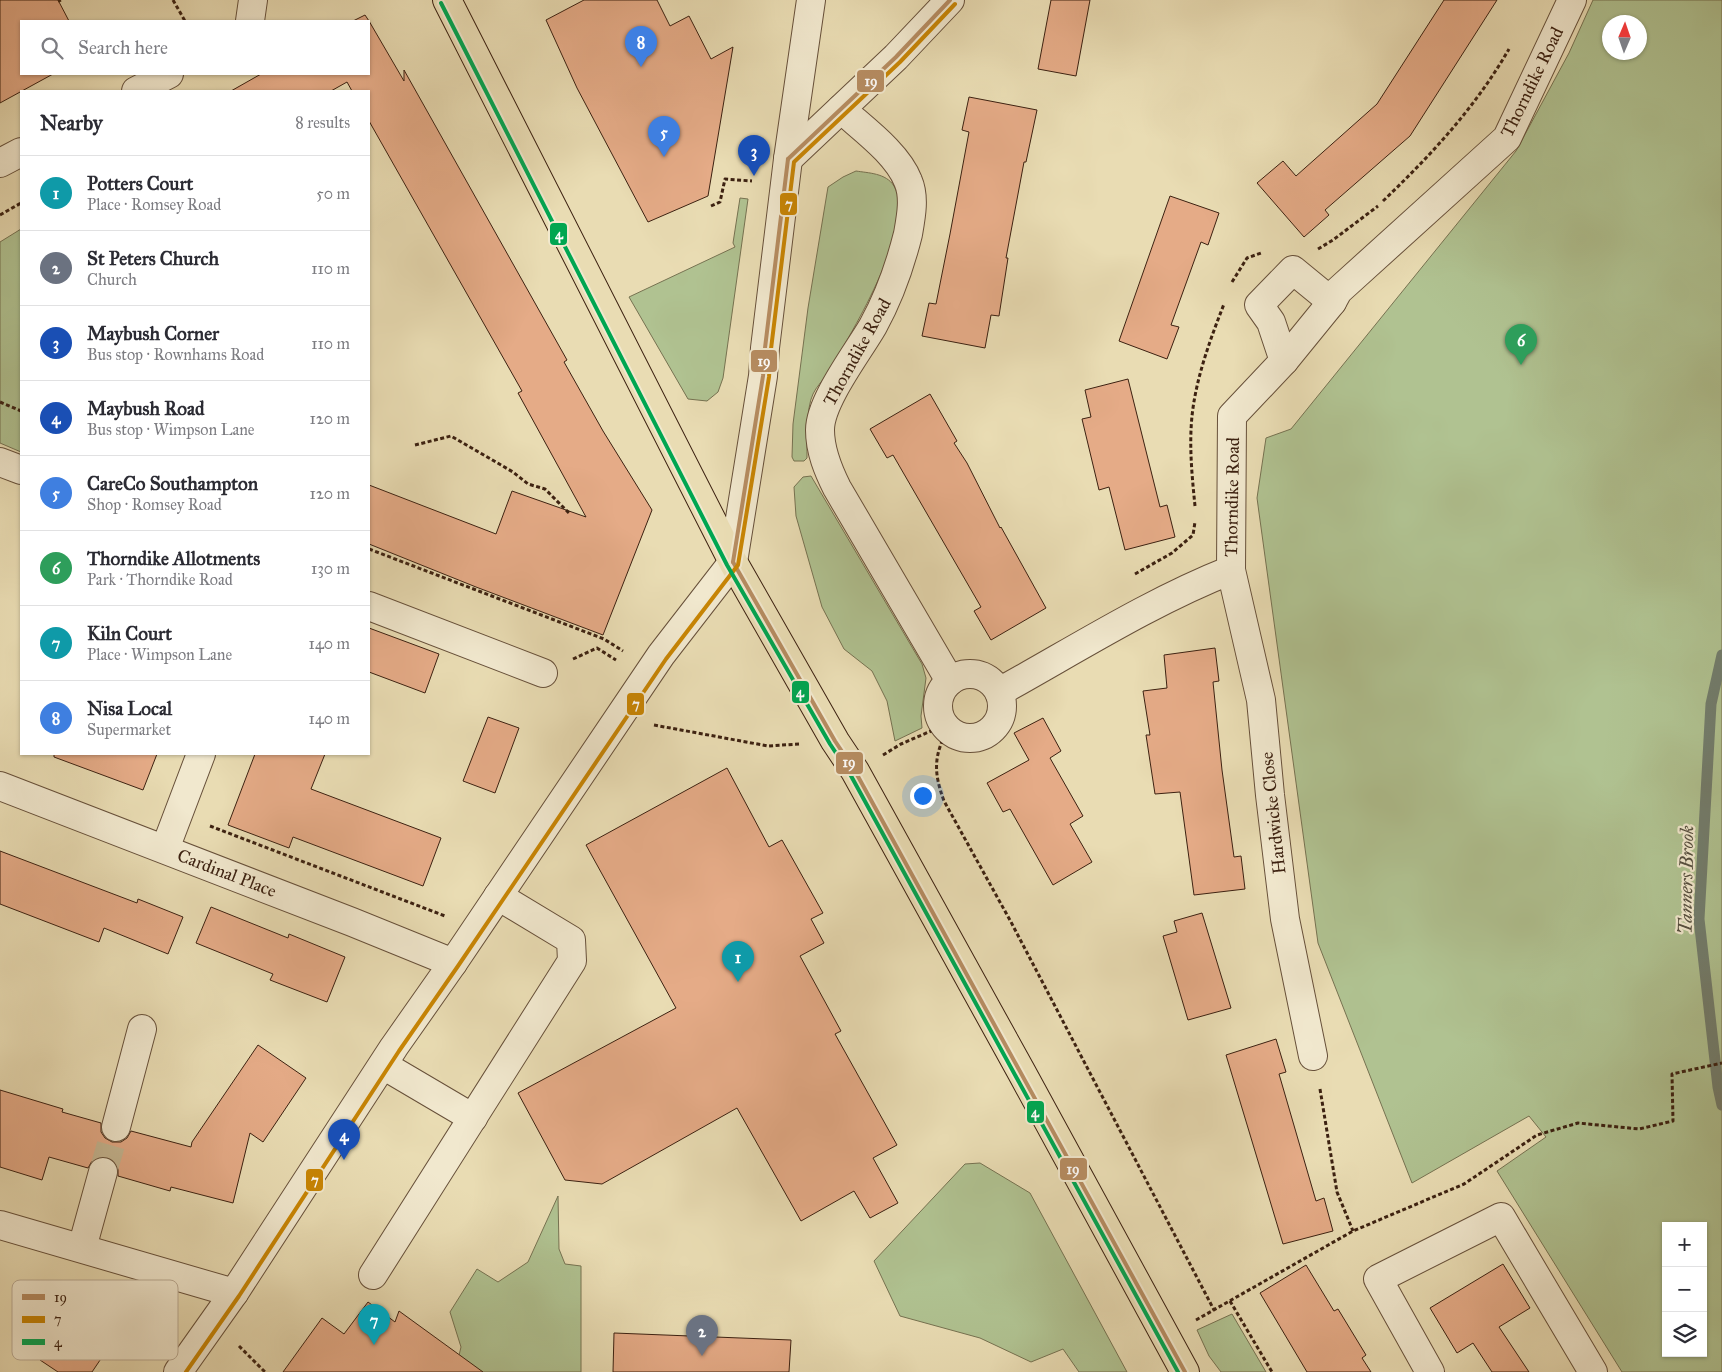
<!DOCTYPE html>
<html lang="en">
<head>
<meta charset="utf-8">
<style>
  :root { --surface:#fff; --page:#f2f2f3; --text:#2b2b33; --muted:#7c7c81; --line:#e1e1e2; --accent:#b45309 }
  body { margin:0; font-family:"IM FELL Great Primer",serif; background:var(--page); color:var(--text) }
  .controls { position:absolute; right:15px; bottom:15px; display:grid; overflow:hidden; border-radius:0px; box-shadow:0 1px 4px #0004 }
  .controls button { width:45px; height:45px; display:grid; place-items:center; padding:0; border:0; border-bottom:1px solid var(--line); background:var(--surface); color:var(--text); font:25px sans-serif }
  .compass { position:absolute; left:1602px; top:15px; width:45px; height:45px; border-radius:50%; background:var(--surface); box-shadow:0 1px 4px #0004; rotate:2deg }
  .you { position:absolute; left:922px; top:795px; width:18px; height:18px; margin:-12px; border:4px solid #fff; border-radius:50%; background:#1a73e8; box-shadow:0 0 0 8px #1a73e833 }
  .badge { display:grid; place-items:center; width:32px; height:32px; border-radius:50%; background:var(--accent); color:#fff; font-size:16px; font-weight:700 }
  .pin { position:absolute; translate:-50% -41px; filter:drop-shadow(0 1px 2px #0008) }
  .pin::after { content:''; position:absolute; top:26px; width:18px; height:15px; background:inherit; clip-path:polygon(0 0,100% 0,50% 100%) }
  .list { margin:0; padding:0; list-style:none }
  h2 { display:flex; justify-content:space-between; align-items:center; height:65px; margin:0; padding:0 20px; font-size:21px }
  h2 small { font-size:16px; font-weight:400; color:var(--muted) }
  .list li { display:grid; grid-template-columns:32px 1fr auto; gap:15px; align-items:center; box-sizing:border-box; height:75px; padding:0 20px; border-top:1px solid var(--line) }
  .list b { display:block; font-size:19px; white-space:nowrap }
  .list p { margin:0; font-size:16px; white-space:nowrap; color:var(--muted) }
  .list em { font-size:16px; font-style:normal; color:var(--muted) }
  .icon { flex:none; width:28px; height:28px; fill:none; stroke:currentColor; stroke-width:2; stroke-linecap:round; stroke-linejoin:round }
  .map { position:relative; flex:none; width:1722px; height:1372px; overflow:hidden }
  .search { position:absolute; background:var(--surface); box-shadow:0 1px 4px #0004; left:20px; top:20px; width:350px; height:55px; display:flex; align-items:center; gap:12px; box-sizing:border-box; padding:0 18px; border-radius:0px; color:var(--muted); font-size:19px }
  .panel { position:absolute; background:var(--surface); box-shadow:0 1px 4px #0004; left:20px; top:90px; width:350px; height:665px; border-radius:0px }
  .map>svg:first-child { display:block }
  .green { fill:#b0c291; stroke:#767251; fill-rule:evenodd }
  .lines { fill:none; stroke-linecap:round; stroke-linejoin:round }
  .stream { stroke:#737e6e; stroke-width:11 }
  .building { fill:#e5ab87; stroke:#3c2111 }
  .minor-tunnel { stroke:#c6b793; stroke-width:28; stroke-dasharray:28 14; stroke-linecap:butt }
  .minor-casing { stroke:#67503a; stroke-width:30 }
  .major-casing { stroke:#3c2111; stroke-width:30 }
  .path { stroke:#3c2111; stroke-width:3; stroke-dasharray:4 2.5; stroke-linecap:butt }
  .minor { stroke:#f1e8ce; stroke-width:28 }
  .major { stroke:#e9dcb3; stroke-width:28 }
  .bus-1-casing { stroke:#f1e8ce; stroke-width:8 }
  .bus-2-casing { stroke:#f1e8ce; stroke-width:8 }
  .bus-3-casing { stroke:#f1e8ce; stroke-width:8 }
  .bus-1 { stroke:#b68c61; stroke-width:4 }
  .bus-2 { stroke:#c88504; stroke-width:4 }
  .bus-3 { stroke:#00a651; stroke-width:4 }
  .labels { text-anchor:middle; dominant-baseline:central; stroke-width:4.5; stroke-linejoin:round; paint-order:stroke }
  .street-label { font-size:18px; fill:#3c2111; stroke:#f1e8ce }
  .water-label { font-size:19px; font-style:italic; fill:#575040; stroke:#f1e8ce }
  .key { fill:#f1e8ce; stroke:#bbac95; stroke-width:1 }
  .key-label { font-size:14px; fill:#3c2111 }
  .line-badge { stroke:#f1e8ce; stroke-width:2 }
  .badge-label { font-size:14px; text-anchor:middle; font-weight:bold; fill:#fff }
</style>
</head>
<body>
<div class="map">
<svg width="1722" height="1372" viewBox="0 0 1722 1372">
  <rect width="100%" height="100%" fill="#e9dcb3"/>
  <filter id="stains"><feTurbulence type="fractalNoise" baseFrequency=".004" numOctaves="4"/><feColorMatrix values="0 0 0 0 .2 0 0 0 0 .09 0 0 0 0 .02 0 0 0 .5 -.17"/></filter>
  <radialGradient id="worn" r=".72"><stop offset=".6" stop-color="#630" stop-opacity="0"/><stop offset="1" stop-color="#630" stop-opacity=".3"/></radialGradient>
  <g class="green">
    <path d="M1593 0H1722V1372H1622L1497 1171 1546 1137 1529 1116 1412 1183 1318 943 1257 498 1266 438 1291 429 1516 151 1569 53ZM1610 22H1640V52H1610ZM1666 1226H1703V1353H1666Z"/>
    <path d="M856 171C868 173 886 173 894 186 918 225 848 340 826 375 822 382 816 387 813 394 806 408 807 442 807 458L804 461H794L792 457 793 424 808 308 828 187 843 177Z"/>
    <polygon points="740,198 748,199 723,378 718,392 707,401 688,399 629,297 735,247 733,243"/>
    <polygon points="21,229 21,452 0,443 0,242"/>
    <polygon points="811,476 922,664 926,678 921,716 922,728 895,741 887,701 872,671 844,649 822,607 796,516 794,487 803,477"/>
    <polygon points="980,1163 1030,1193 1127,1372 1079,1372 1063,1349 1031,1362 980,1338 900,1316 874,1261 965,1164"/>
    <polygon points="558,1196 559,1249 565,1264 581,1266 581,1372 455,1372 461,1347 450,1312 477,1269 498,1282 528,1262"/>
    <polygon points="1232,1314 1266,1372 1221,1372 1209,1356 1197,1330"/>
  </g>
  <g class="lines">
    <polyline class="stream" points="1722,655 1711,704 1699,919 1718,1087 1722,1105"/>
  </g>
  <g class="building">
    <polygon points="0,0 58,0 69,21 21,21 21,74 53,74 0,103"/>
    <polygon points="584,0 657,0 670,26 689,16 711,59 733,47 708,196 648,222 577,88 546,20"/>
    <polygon points="1051,0 1090,0 1076,76 1038,69"/>
    <polygon points="1444,0 1497,0 1410,136 1325,210 1329,215 1304,237 1257,183 1283,161 1296,176 1377,104"/>
    <polygon points="365,15 369,21 353,21"/>
    <polygon points="369,21 404,81 404,70 567,360 564,362 603,431 652,510 603,635 476,587 369,544 369,485 496,534 512,491 586,517 518,393 522,391 369,121 369,91 352,91 347,82 331,91 231,91 261,74 369,74"/>
    <polygon points="969,97 1037,110 1026,162 1024,162 1006,258 1008,258 999,316 991,315 985,348 922,336 929,303 936,304 950,234 969,132 962,130"/>
    <polygon points="1170,196 1219,213 1208,245 1201,242 1171,325 1179,327 1167,359 1119,341"/>
    <polygon points="1128,379 1160,507 1167,505 1175,537 1125,550 1109,487 1099,490 1082,419 1091,417 1085,390"/>
    <polygon points="930,394 957,441 954,443 967,463 1000,528 1001,527 1046,608 991,640 974,611 981,607 893,455 887,458 870,429"/>
    <polygon points="369,628 439,654 425,693 369,672"/>
    <polygon points="1215,648 1219,681 1213,682 1222,770 1234,857 1241,856 1245,889 1194,895 1180,792 1155,794 1146,735 1150,735 1143,691 1167,688 1164,655"/>
    <polygon points="488,717 519,728 495,793 463,781"/>
    <polygon points="1043,718 1061,751 1050,758 1083,816 1070,824 1092,862 1053,885 1010,809 1003,812 987,783 1029,760 1014,733"/>
    <polygon points="54,754 157,754 143,790 54,757"/>
    <polygon points="255,754 325,754 311,789 441,838 423,886 293,837 289,848 228,825"/>
    <polygon points="727,768 769,847 782,840 823,913 811,919 824,943 800,956 841,1031 835,1034 897,1145 873,1158 898,1203 870,1218 854,1191 801,1221 737,1108 602,1184 565,1180 518,1093 676,1008 586,845"/>
    <polygon points="0,851 137,903 138,899 183,917 168,954 104,928 99,942 0,904"/>
    <polygon points="211,907 288,938 289,934 345,957 327,1002 270,980 273,974 196,943"/>
    <polygon points="1202,913 1231,1008 1188,1020 1163,936 1177,932 1174,921"/>
    <polygon points="1276,1039 1286,1072 1279,1074 1316,1201 1324,1198 1333,1231 1283,1244 1226,1055"/>
    <polygon points="258,1045 306,1078 263,1142 250,1133 233,1203 171,1187 170,1191 118,1176 118,1169 114,1161 107,1157 100,1157 92,1161 88,1168 49,1157 42,1180 0,1167 0,1090 63,1109 62,1112 101,1123 101,1132 105,1138 112,1142 121,1142 127,1138 131,1131 191,1147 192,1142"/>
    <polygon points="1503,1264 1530,1308 1499,1327 1529,1372 1492,1372 1473,1343 1457,1353 1430,1308"/>
    <polygon points="1306,1265 1334,1311 1338,1309 1366,1355 1362,1358 1371,1372 1307,1372 1260,1293"/>
    <polygon points="80,1301 121,1329 92,1372 58,1372 40,1360"/>
    <polygon points="368,1302 395,1322 399,1311 483,1372 283,1372 322,1318 344,1334"/>
    <polygon points="614,1333 791,1340 789,1372 613,1372"/>
  </g>
  <g class="lines">
    <polyline class="minor-tunnel" points="103,1172 116,1127"/>
    <g class="minor-casing">
      <g id="minor">
        <polyline points="250,21 253,0"/>
        <polyline points="136,91 169,74"/>
        <path d="M841 109C863 129 897 153 908 181 915 197 911 217 908 234 900 266 889 297 873 326 858 352 820 401 820 430 820 451 828 470 837 488L950 681"/>
        <polyline points="788,159 896,57 950,0"/>
        <polyline points="0,163 21,152"/>
        <polyline points="1284,361 1271,322 1259,305 1293,270 1332,302"/>
        <polyline points="0,462 21,470"/>
        <polyline points="1231,570 1261,700 1270,795 1285,919 1313,1056"/>
        <polyline points="369,606 543,673"/>
        <circle cx="970" cy="706" r="32"/>
        <path d="M999 692C1075 650 1150 602 1231 570L1232 416 1284 361 1332 302 1338 291 1507 138 1572 0"/>
        <polyline points="0,786 352,922 453,963"/>
        <polyline points="165,849 201,754"/>
        <polyline points="383,1065 473,1118"/>
        <polyline points="116,1127 142,1029"/>
        <polyline points="0,1225 234,1293"/>
        <polyline points="82,1248 103,1172"/>
        <polyline points="373,1275 572,961 571,940 498,896"/>
        <polyline points="178,1372 234,1293 394,1047 453,963 661,655 733,562 763,376 765,348 788,159 811,0"/>
        <polyline points="1430,1372 1378,1279 1501,1217 1593,1372"/>
      </g>
    </g>
    <g class="major-casing">
      <polyline id="major" points="447,0 733,562 835,741 855,771 1022,1073 1185,1372"/>
    </g>
    <g class="path">
      <polyline points="173,0 185,21"/>
      <polyline points="58,1 61,0"/>
      <path d="M1383 201C1431 155 1475 108 1509 49"/>
      <polyline points="711,206 720,202 725,179 752,181"/>
      <polyline points="0,215 21,203"/>
      <polyline points="1318,249 1333,240 1378,206"/>
      <polyline points="1232,282 1247,258 1261,253"/>
      <polyline points="0,402 21,411"/>
      <polyline points="415,445 451,436 513,472 528,484 545,489 570,514"/>
      <path d="M1195 506C1192 476 1189 446 1192 416 1196 378 1210 340 1224 304"/>
      <polyline points="369,549 604,639 623,651"/>
      <polyline points="1135,574 1172,553 1193,535 1195,522"/>
      <polyline points="573,659 597,648 616,660"/>
      <polyline points="654,725 768,746 799,744"/>
      <path d="M948 728C934 756 933 771 944 801L1011 922 1214 1310"/>
      <polyline points="883,755 901,744 945,725"/>
      <polyline points="210,826 445,916"/>
      <polyline points="1320,1089 1337,1192 1353,1231"/>
      <polyline points="1230,1301 1272,1372"/>
      <polyline points="1196,1320 1353,1231 1464,1184 1537,1135 1578,1123 1639,1129 1673,1121 1672,1074 1722,1063"/>
      <polyline points="239,1346 265,1372"/>
    </g>
    <use href="#minor" class="minor"/>
    <use href="#major" class="major"/>
    <g class="bus-1-casing">
      <g id="bus-1">
        <polyline points="788,159 896,57 950,0"/>
        <polyline points="733,562 835,741 855,771 1185,1372"/>
        <polyline points="733,562 763,376 765,348 788,159"/>
      </g>
    </g>
    <g class="bus-2-casing">
      <polyline id="bus-2" points="186,1372 239,1296 399,1051 458,966 666,659 738,565 769,377 771,349 794,162 900,62 955,4"/>
    </g>
    <g class="bus-3-casing">
      <polyline id="bus-3" points="441,3 727,565 830,744 850,774 1178,1372"/>
    </g>
    <use href="#bus-1" class="bus-1"/>
    <use href="#bus-2" class="bus-2"/>
    <use href="#bus-3" class="bus-3"/>
  </g>
  <g class="labels">
    <g class="street-label">
      <text transform="translate(1532 82) rotate(-64)">Thorndike Road</text>
      <text transform="translate(857 352) rotate(-61)">Thorndike Road</text>
      <text transform="translate(1232 497) rotate(-89)">Thorndike Road</text>
      <text transform="translate(1273 813) rotate(-96)">Hardwicke Close</text>
      <text transform="translate(227 873) rotate(21)">Cardinal Place</text>
    </g>
    <g class="water-label">
      <text transform="translate(1686 880) rotate(-89)">Tanners Brook</text>
    </g>
  </g>
  <rect x="12" y="1280" width="166" height="80" rx="8" class="key"/>
  <rect x="22" y="1294" width="23" height="6" fill="#b68c61"/>
  <rect x="22" y="1316" width="23" height="7" fill="#c88504"/>
  <rect x="22" y="1339" width="23" height="6" fill="#00a651"/>
  <g class="key-label">
    <text x="54" y="1302">19</text>
    <text x="54" y="1324">7</text>
    <text x="54" y="1347">4</text>
  </g>
  <g class="line-badge">
    <rect x="856" y="69" width="29" height="24" rx="5" fill="#b68c61"/>
    <rect x="779" y="192" width="19" height="24" rx="5" fill="#c88504"/>
    <rect x="549" y="222" width="19" height="24" rx="5" fill="#00a651"/>
    <rect x="750" y="349" width="28" height="24" rx="5" fill="#b68c61"/>
    <rect x="791" y="680" width="19" height="24" rx="5" fill="#00a651"/>
    <rect x="626" y="692" width="19" height="24" rx="5" fill="#c88504"/>
    <rect x="835" y="751" width="29" height="24" rx="5" fill="#b68c61"/>
    <rect x="1026" y="1100" width="19" height="24" rx="5" fill="#00a651"/>
    <rect x="1059" y="1157" width="29" height="24" rx="5" fill="#b68c61"/>
    <rect x="305" y="1168" width="19" height="24" rx="5" fill="#c88504"/>
  </g>
  <g class="badge-label">
    <text x="871" y="86">19</text>
    <text x="789" y="209">7</text>
    <text x="559" y="239">4</text>
    <text x="764" y="366">19</text>
    <text x="800" y="697">4</text>
    <text x="636" y="709">7</text>
    <text x="849" y="767">19</text>
    <text x="1035" y="1117">4</text>
    <text x="1073" y="1174">19</text>
    <text x="315" y="1185">7</text>
  </g>
  <rect width="100%" height="100%" filter="url(#stains)"/>
  <rect width="100%" height="100%" fill="url(#worn)"/>
</svg>
<div class="controls">
<button>+</button>
<button>−</button>
<button><svg class="icon" aria-label="layers" viewBox="0 0 24 24"><path d="M12 4l9 5-9 5-9-5zM3 14l9 5 9-5"/></svg></button>
</div>
<svg class="compass" viewBox="-18 -18 36 36"><path d="M0-13l5 13h-10z" fill="#e53935"/><path d="M0 13l5-13h-10z" fill="#7c7c81"/></svg>
<div class="you"></div>
<div class="pin badge" style="left:738px;top:982px;background:#0f9aa8">1</div>
<div class="pin badge" style="left:702px;top:1356px;background:#6b7280">2</div>
<div class="pin badge" style="left:754px;top:176px;background:#1a4fb4">3</div>
<div class="pin badge" style="left:344px;top:1160px;background:#1a4fb4">4</div>
<div class="pin badge" style="left:664px;top:157px;background:#3f7fe0">5</div>
<div class="pin badge" style="left:1521px;top:365px;background:#2e9e5b">6</div>
<div class="pin badge" style="left:374px;top:1345px;background:#0f9aa8">7</div>
<div class="pin badge" style="left:641px;top:67px;background:#3f7fe0">8</div>
<div class="search"><svg class="icon" aria-label="search" viewBox="0 0 24 24"><circle cx="10" cy="10" r="6"/><path d="M15 15l6 6"/></svg>Search here</div>
<section class="panel">
<h2>Nearby<small>8 results</small></h2>
<ul class="list">
<li><span class="badge" style="background:#0f9aa8">1</span><div><b>Potters Court</b><p>Place · Romsey Road</p></div><em>50 m</em></li>
<li><span class="badge" style="background:#6b7280">2</span><div><b>St Peters Church</b><p>Church</p></div><em>110 m</em></li>
<li><span class="badge" style="background:#1a4fb4">3</span><div><b>Maybush Corner</b><p>Bus stop · Rownhams Road</p></div><em>110 m</em></li>
<li><span class="badge" style="background:#1a4fb4">4</span><div><b>Maybush Road</b><p>Bus stop · Wimpson Lane</p></div><em>120 m</em></li>
<li><span class="badge" style="background:#3f7fe0">5</span><div><b>CareCo Southampton</b><p>Shop · Romsey Road</p></div><em>120 m</em></li>
<li><span class="badge" style="background:#2e9e5b">6</span><div><b>Thorndike Allotments</b><p>Park · Thorndike Road</p></div><em>130 m</em></li>
<li><span class="badge" style="background:#0f9aa8">7</span><div><b>Kiln Court</b><p>Place · Wimpson Lane</p></div><em>140 m</em></li>
<li><span class="badge" style="background:#3f7fe0">8</span><div><b>Nisa Local</b><p>Supermarket</p></div><em>140 m</em></li>
</ul>
</section>
</div>
</body>
</html>
